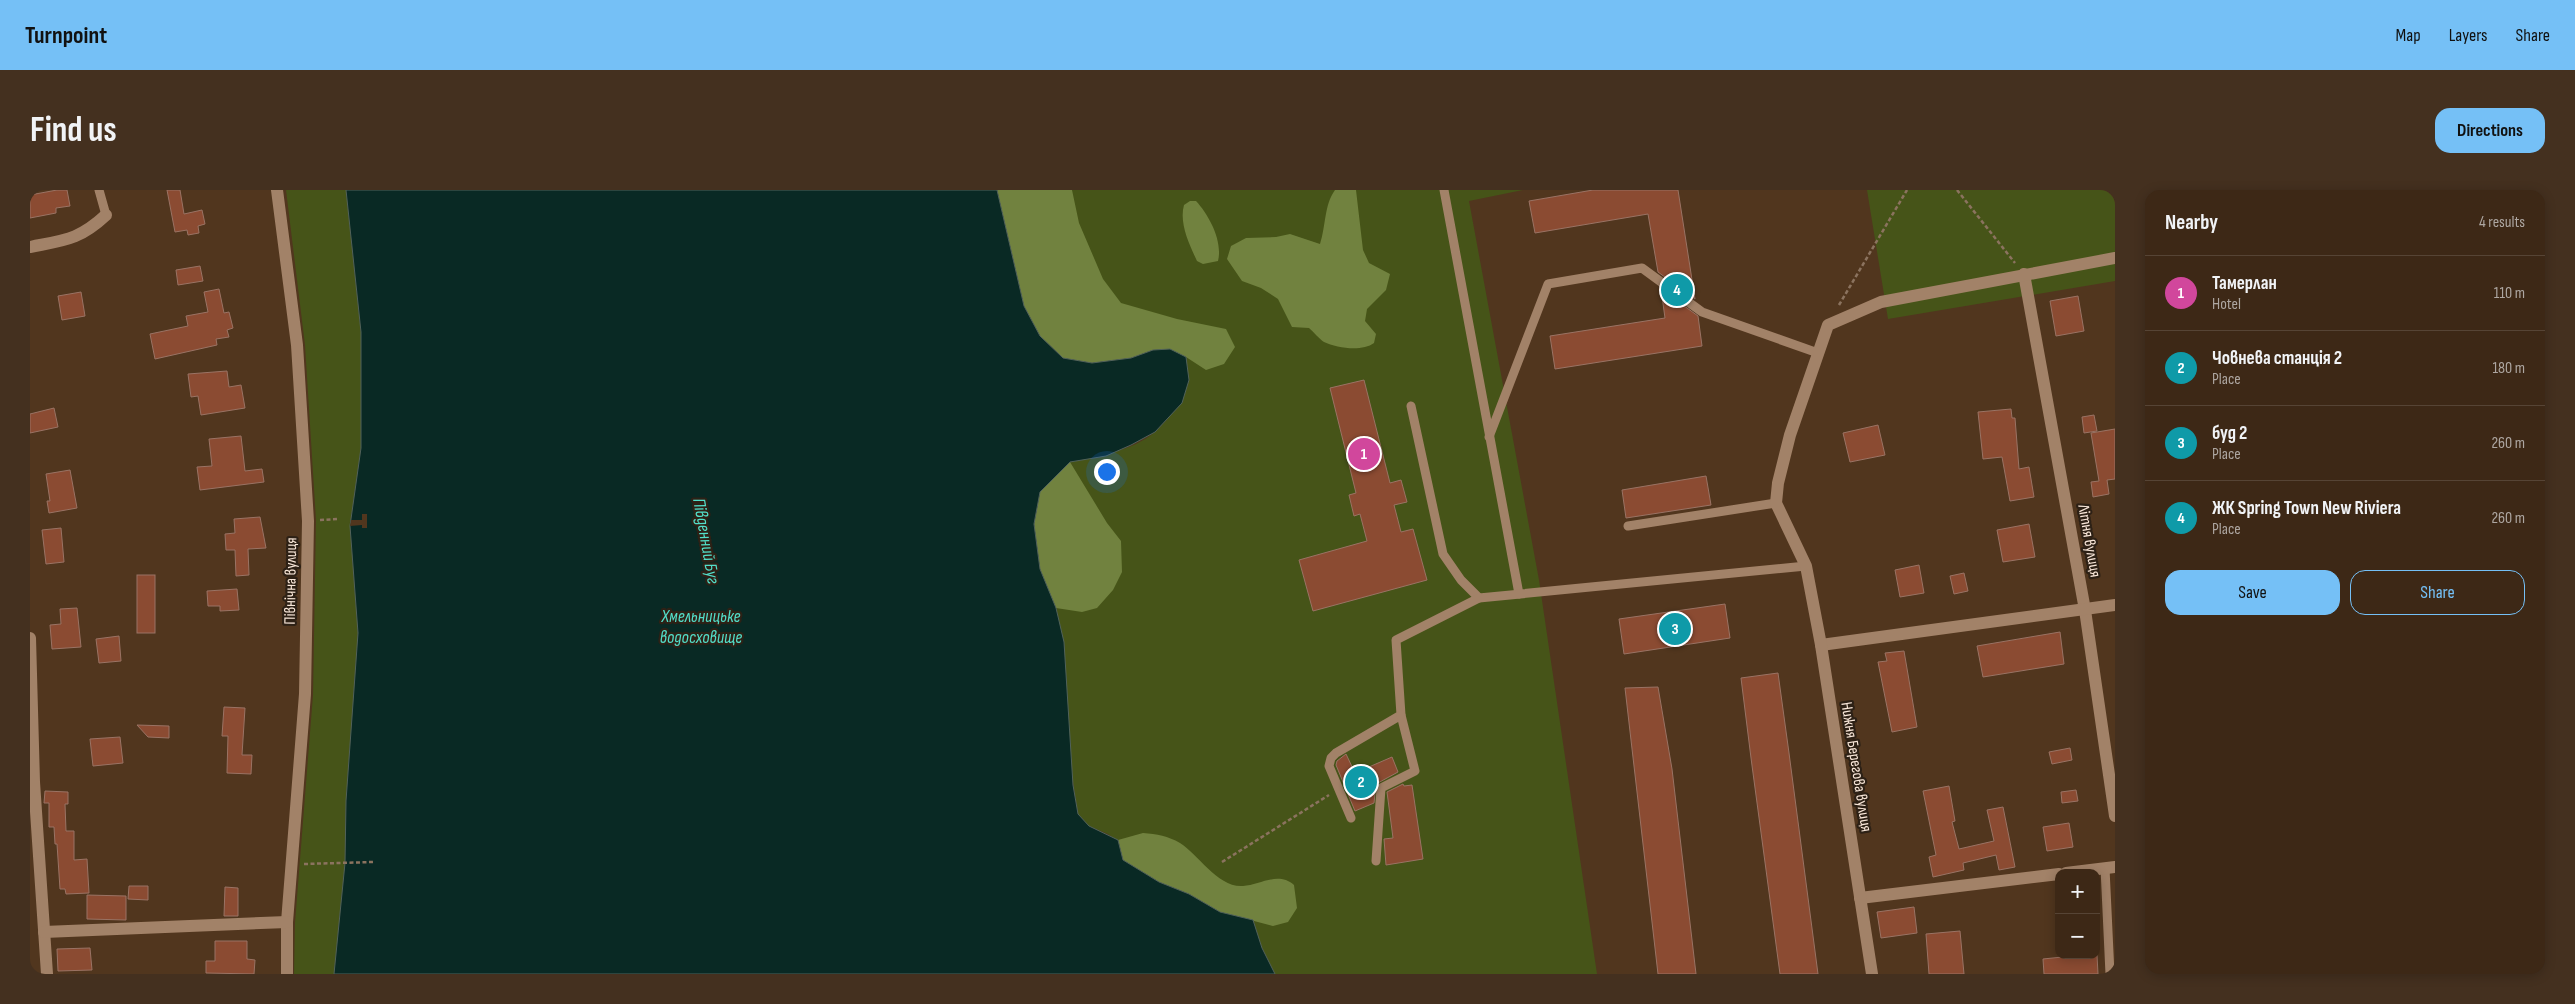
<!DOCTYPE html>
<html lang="en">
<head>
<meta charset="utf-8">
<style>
  :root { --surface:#3d2816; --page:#44301f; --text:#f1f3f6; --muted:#ada6a1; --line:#564435; --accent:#75c0f6 }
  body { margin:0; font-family:"Sofia Sans Condensed",sans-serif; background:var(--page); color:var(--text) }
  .controls { position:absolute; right:15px; bottom:15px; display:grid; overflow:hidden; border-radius:10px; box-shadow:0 2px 12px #0003 }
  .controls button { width:45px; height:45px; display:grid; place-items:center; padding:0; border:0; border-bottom:1px solid var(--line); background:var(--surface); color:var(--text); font:25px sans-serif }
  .you { position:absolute; left:1076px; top:281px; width:18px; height:18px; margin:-12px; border:4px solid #fff; border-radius:50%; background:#1a73e8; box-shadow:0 0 0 8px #1a73e833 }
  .badge { display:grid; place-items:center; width:32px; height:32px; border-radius:50%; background:var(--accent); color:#fff; font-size:16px; font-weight:700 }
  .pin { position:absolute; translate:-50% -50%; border:2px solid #fff; box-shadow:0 1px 5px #0006 }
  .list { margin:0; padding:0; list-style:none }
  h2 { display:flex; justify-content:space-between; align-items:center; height:65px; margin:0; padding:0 20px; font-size:21px }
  h2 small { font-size:16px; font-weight:400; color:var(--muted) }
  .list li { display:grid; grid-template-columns:32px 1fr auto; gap:15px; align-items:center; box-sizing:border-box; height:75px; padding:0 20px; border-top:1px solid var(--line) }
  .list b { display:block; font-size:19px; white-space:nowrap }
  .list p { margin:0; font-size:16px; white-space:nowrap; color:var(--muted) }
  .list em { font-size:16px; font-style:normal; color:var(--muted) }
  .actions { display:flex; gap:10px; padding:15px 20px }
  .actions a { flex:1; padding:11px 0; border:1px solid var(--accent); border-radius:15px; text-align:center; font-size:18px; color:var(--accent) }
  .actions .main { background:var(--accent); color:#111 }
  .map { position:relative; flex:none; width:2085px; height:784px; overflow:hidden; border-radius:15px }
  header { display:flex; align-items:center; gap:30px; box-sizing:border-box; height:70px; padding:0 25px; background:var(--accent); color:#111 }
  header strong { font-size:24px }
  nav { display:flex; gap:28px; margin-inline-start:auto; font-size:18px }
  .intro { display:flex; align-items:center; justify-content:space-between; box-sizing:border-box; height:120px; padding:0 30px }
  h1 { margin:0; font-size:35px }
  .button { padding:12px 22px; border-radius:15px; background:var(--accent); color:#111; font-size:18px; font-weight:700 }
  main { display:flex; gap:30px; padding:0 30px }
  aside { flex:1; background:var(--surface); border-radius:15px; box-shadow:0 2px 12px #0003 }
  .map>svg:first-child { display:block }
  .green { fill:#465418 }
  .forest { fill:#71823f }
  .water { fill:#092924; stroke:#51625a }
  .pier { fill:#51361e }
  .building { fill:#8b4b32; stroke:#9a7364 }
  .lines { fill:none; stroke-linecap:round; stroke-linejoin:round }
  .path { stroke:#8b735f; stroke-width:2.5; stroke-dasharray:4 2.5; stroke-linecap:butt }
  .lane { stroke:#a28268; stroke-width:9 }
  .street { stroke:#a28268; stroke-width:12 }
  .labels { text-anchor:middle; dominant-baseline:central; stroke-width:4.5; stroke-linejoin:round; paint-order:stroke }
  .street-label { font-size:16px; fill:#f9e7d9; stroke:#2d2116 }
  .water-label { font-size:18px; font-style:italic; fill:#52dec9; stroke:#2d2116 }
</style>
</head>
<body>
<header>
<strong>Turnpoint</strong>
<nav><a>Map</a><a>Layers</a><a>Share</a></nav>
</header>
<div class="intro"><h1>Find us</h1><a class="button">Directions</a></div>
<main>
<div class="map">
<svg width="2085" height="784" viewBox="0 0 2085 784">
  <rect width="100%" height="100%" fill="#51361e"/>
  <g class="green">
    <polygon points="256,0 316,0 331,142 331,258 320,336 328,443 316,611 315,673 304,784 264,784 265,733 283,505 286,330 275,155"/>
    <path d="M967 0H1493L1439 11 1509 390 1567 784H1245L1232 758 1223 730 1190 722 1078 644 1059 636 1048 624 1010 379 1040 272C1068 265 1101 262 1125 242 1134 234 1142 222 1152 213L1140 159Z"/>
    <polygon points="1837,0 2085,0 2085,91 1858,129"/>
  </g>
  <g class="forest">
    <polygon points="967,0 1042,0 1049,33 1073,89 1091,113 1147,129 1196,139 1205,157 1194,174 1176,180 1156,167 1123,160 1101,168 1062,173 1033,168 1010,146 994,116"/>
    <path d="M1305 0H1326L1333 60 1339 73 1360 84 1356 100 1337 119 1335 131 1346 144 1344 153C1332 162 1307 158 1294 152 1289 149 1284 142 1279 138L1262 137 1248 109 1231 98 1212 91 1197 69 1201 56 1216 48 1246 47 1260 44 1290 54C1296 36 1294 15 1305 0Z"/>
    <path d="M1160 11H1166C1179 25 1193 51 1188 71L1173 74 1167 71C1159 54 1149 33 1154 15Z"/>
    <polygon points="1040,272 1077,333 1091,351 1092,382 1083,400 1067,418 1052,422 1026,418 1010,379 1004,334 1010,302"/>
    <path d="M1113 643C1127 644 1138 646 1150 653 1168 664 1188 698 1213 696 1230 695 1248 681 1264 695L1267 718 1258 732 1243 736 1190 722 1159 704 1129 692 1093 670 1088 650Z"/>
  </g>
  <polygon class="water" points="316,0 967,0 994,116 1010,146 1033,168 1062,173 1101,168 1123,160 1140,159 1156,167 1159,190 1152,213 1125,242 1101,255 1076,266 1040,272 1010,302 1004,334 1010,379 1026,418 1034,452 1043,595 1048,624 1059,636 1088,650 1093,670 1129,692 1159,704 1190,722 1223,730 1232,758 1245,784 304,784 315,673 316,611 328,443 320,336 331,258 331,142"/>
  <polygon class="pier" points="332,324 337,324 337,338 332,338 332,335 320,336 321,330 332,330"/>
  <g class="building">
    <polygon points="27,0 37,0 40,16 26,18 26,23 0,28 0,5"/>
    <polygon points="137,0 150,0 154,24 172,20 175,34 168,36 169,43 158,45 157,40 145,42"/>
    <polygon points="1563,0 1648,0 1665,109 1628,82 1618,24 1505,43 1499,11"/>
    <polygon points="170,76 173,91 148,95 146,80"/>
    <polygon points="189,99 194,123 199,122 203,138 197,140 199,147 186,149 187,155 125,169 120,144 158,136 156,126 178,122 174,102"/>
    <polygon points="1631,99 1668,126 1672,156 1525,179 1520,146 1635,128"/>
    <polygon points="51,102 55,126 32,130 28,106"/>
    <polygon points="2048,106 2054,141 2026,146 2020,111"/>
    <polygon points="197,181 199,197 211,195 215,218 171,225 168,206 161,207 158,184"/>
    <polygon points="1334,190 1360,293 1371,290 1377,312 1364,315 1371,342 1383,339 1397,390 1283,421 1269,370 1337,351 1330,324 1324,326 1319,305 1326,303 1300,198"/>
    <polygon points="24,218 28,237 0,243 0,224"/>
    <polygon points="1981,219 1982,228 1985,228 1989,279 1999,277 2004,307 1980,311 1972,267 1953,269 1948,222"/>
    <polygon points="2064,225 2067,241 2054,243 2052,227"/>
    <polygon points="1848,235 1855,265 1820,272 1813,243"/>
    <polygon points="2085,239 2085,289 2077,290 2079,304 2063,307 2061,292 2069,291 2061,243"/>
    <polygon points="211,246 215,281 232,279 234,292 170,300 167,277 182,276 179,249"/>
    <polygon points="40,280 47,318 19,323 17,311 20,311 16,284"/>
    <polygon points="1676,286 1681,315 1596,328 1592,300"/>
    <polygon points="230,327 236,358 218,359 219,385 206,386 205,360 196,360 195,344 205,343 204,329"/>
    <polygon points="1999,334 2005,367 1973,372 1967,340"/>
    <polygon points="31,338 34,372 16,374 12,340"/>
    <polygon points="1889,375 1894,403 1870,407 1865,380"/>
    <polygon points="1934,383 1938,401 1924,404 1920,386"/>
    <rect x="107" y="385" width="18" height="58"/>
    <polygon points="207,399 209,420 190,421 190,416 178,416 177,401"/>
    <polygon points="1695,414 1700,448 1594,464 1589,429"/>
    <polygon points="47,418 51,457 22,459 20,435 31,434 30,419"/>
    <polygon points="2030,442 2034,474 1953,487 1947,456"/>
    <polygon points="89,446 91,471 69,473 66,449"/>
    <polygon points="1874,461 1887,537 1862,542 1848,472 1857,471 1855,463"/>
    <polygon points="1748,483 1759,563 1788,784 1750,784 1721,568 1711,488"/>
    <polygon points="1628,497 1642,579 1666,784 1628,784 1595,498"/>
    <polygon points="194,517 215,518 212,565 222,565 221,584 197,583 198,546 192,546"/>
    <polygon points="107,535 139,536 139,548 118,547"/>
    <polygon points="90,547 93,573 63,576 60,549"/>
    <polygon points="2040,558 2042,570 2022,574 2019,562"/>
    <polygon points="1316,564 1325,583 1362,567 1368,582 1346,594 1344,613 1325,621 1306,575 1307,571"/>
    <polygon points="1373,594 1374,596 1382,595 1393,669 1356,675 1354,649 1363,648 1357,602"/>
    <polygon points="1919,596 1925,631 1922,632 1929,659 1964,651 1957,620 1973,617 1985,677 1969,680 1966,665 1933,673 1934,680 1903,687 1899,667 1906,665 1893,601"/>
    <polygon points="2046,600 2048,611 2032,613 2031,602"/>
    <polygon points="15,601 38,602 38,614 35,614 36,641 44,641 44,670 57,669 59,703 36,704 35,699 30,699 27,654 25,654 24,637 19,637 19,613 14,613"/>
    <polygon points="2039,633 2043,657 2017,661 2013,637"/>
    <polygon points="99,696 118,696 118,710 98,709"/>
    <polygon points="195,697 208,698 208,726 194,726"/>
    <polygon points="57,705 96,706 96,730 57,729"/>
    <polygon points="1884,717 1887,743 1851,748 1847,722"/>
    <polygon points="1930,741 1934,784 1899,784 1896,744"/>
    <polygon points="185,751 217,751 217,769 225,770 224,784 176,783 176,771 185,771"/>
    <polygon points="60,758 62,780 28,781 27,759"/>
    <polygon points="2052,765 2067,765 2068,784 2014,784 2013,769"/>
  </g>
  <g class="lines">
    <g class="path">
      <polyline points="1927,0 1985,73"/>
      <polyline points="1809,115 1877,0"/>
      <polyline points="290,330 308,329"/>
      <polyline points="1192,672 1299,605"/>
      <polyline points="274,674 343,672"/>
    </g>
    <g class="lane">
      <polyline points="69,0 76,25"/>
      <polyline points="1414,0 1489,404"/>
      <polyline points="1381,216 1413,364 1431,390 1449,408"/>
      <polyline points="1459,247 1518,94 1612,78 1672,122 1788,163"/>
      <polyline points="1598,336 1746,313"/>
      <polyline points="1321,628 1299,576 1301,568 1306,563 1371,525 1366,450 1449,408 1776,376"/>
      <polyline points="1346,671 1351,598 1385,581 1371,525"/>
      <polyline points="2075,678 2080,784"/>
    </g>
    <g class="street">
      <polyline points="247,0 267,155 278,331 275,504 257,732 257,784"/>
      <path d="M0 57C35 50 49 50 76 25"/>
      <polyline points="1994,84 2055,420 2085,626"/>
      <polyline points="0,448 4,592 17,784"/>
      <polyline points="1791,455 2085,415"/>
      <polyline points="2036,683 2085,677"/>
      <polyline points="1830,708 2029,684"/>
      <polyline points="14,742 257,732"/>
      <polyline points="1842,784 1791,455 1776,376 1746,313 1748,293 1760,245 1798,135 1851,112 2085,68"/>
    </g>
  </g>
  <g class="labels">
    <g class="street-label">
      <text transform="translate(2059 351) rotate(80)">Літня вулиця</text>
      <text transform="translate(261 391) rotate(-89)">Північна вулиця</text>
      <text transform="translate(1826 577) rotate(81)">Нижня Берегова вулиця</text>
    </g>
    <g class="water-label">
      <text transform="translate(676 351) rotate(80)">Південний Буг</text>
      <text x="671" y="426">Хмельницьке<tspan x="671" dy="21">водосховище</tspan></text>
    </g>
  </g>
</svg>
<div class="controls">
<button>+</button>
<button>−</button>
</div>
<div class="you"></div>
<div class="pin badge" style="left:1334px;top:264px;background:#d1479c">1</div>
<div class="pin badge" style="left:1331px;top:592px;background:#0f9aa8">2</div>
<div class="pin badge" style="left:1645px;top:439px;background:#0f9aa8">3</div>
<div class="pin badge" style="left:1647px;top:100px;background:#0f9aa8">4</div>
</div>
<aside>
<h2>Nearby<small>4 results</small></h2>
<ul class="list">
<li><span class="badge" style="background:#d1479c">1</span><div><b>Тамерлан</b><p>Hotel</p></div><em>110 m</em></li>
<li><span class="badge" style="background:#0f9aa8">2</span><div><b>Човнева станція 2</b><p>Place</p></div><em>180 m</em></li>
<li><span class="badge" style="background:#0f9aa8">3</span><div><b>буд 2</b><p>Place</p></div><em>260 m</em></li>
<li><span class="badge" style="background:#0f9aa8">4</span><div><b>ЖК Spring Town New Riviera</b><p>Place</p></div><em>260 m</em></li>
</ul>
<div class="actions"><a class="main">Save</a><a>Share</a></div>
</aside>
</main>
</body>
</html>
